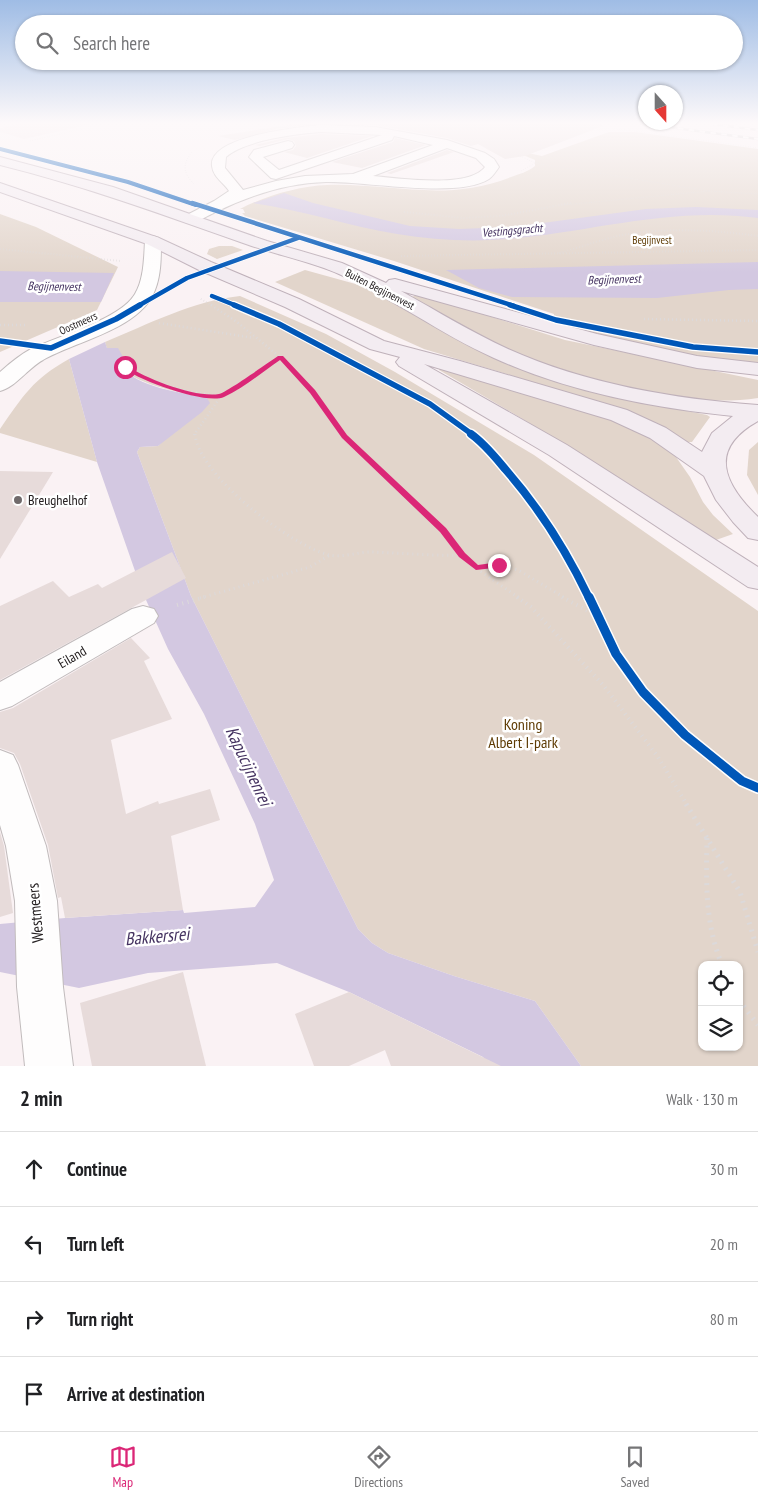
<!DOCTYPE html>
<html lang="en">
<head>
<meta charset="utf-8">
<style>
  :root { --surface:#fff; --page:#f6f6f6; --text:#202124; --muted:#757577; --line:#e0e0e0; --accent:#db2777 }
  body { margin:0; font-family:"PT Sans Narrow",sans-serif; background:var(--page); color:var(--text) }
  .controls { position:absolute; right:15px; bottom:15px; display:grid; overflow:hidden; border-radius:10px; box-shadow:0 1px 4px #0004 }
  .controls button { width:45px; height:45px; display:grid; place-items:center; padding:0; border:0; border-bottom:1px solid var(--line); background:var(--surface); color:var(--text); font:25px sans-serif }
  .compass { position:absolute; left:638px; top:85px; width:45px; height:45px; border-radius:50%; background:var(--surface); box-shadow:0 1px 4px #0004; rotate:159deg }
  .stop { position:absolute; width:15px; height:15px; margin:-11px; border:4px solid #db2777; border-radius:50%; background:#fff }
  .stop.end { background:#db2777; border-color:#fff; box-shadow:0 1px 5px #0008 }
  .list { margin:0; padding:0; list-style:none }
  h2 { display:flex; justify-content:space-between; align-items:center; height:65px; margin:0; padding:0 20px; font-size:21px }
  h2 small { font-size:16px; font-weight:400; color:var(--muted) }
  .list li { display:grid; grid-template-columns:32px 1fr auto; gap:15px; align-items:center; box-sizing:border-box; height:75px; padding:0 20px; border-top:1px solid var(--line) }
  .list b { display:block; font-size:19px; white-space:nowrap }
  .list em { font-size:16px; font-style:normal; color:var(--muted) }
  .icon { flex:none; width:28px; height:28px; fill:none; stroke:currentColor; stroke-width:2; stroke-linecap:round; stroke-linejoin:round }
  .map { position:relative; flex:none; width:758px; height:1066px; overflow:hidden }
  .search { position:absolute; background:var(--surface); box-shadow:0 1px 4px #0004; left:15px; right:15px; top:15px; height:55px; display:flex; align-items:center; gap:12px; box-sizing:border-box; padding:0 18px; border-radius:28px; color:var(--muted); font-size:19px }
  .sheet { height:365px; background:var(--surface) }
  nav { display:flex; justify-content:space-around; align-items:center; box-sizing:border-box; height:70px; border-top:1px solid var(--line); background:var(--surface); font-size:14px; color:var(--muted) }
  nav a { display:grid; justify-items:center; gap:2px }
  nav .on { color:var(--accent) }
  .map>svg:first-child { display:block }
  .built { fill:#f1e1e4 }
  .green { fill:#e2d5cb; fill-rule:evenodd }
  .water { fill:#d3c8e1 }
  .building { fill:#e7dbda }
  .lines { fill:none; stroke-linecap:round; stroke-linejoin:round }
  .minor-casing { stroke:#c1bbbc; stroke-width:2 }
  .major-casing { stroke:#bfb1ba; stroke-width:2 }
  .path-far5 { stroke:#dcd9da; stroke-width:1; stroke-dasharray:0.5 2; stroke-linecap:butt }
  .path-far4 { stroke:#dcd9da; stroke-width:2; stroke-dasharray:0.5 2.5; stroke-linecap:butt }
  .path-far3 { stroke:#dcd9da; stroke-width:2.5; stroke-dasharray:1 3; stroke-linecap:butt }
  .path-far2 { stroke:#dcd9da; stroke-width:3; stroke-dasharray:1 4; stroke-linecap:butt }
  .path-far1 { stroke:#dcd9da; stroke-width:4; stroke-dasharray:1 4.5; stroke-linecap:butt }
  .path { stroke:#dcd9da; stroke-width:5; stroke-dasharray:2 5.5; stroke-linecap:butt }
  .minor { fill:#fefdfd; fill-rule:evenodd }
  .major { fill:#f3ecf1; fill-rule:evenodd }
  .rail-casing { stroke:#bebcbd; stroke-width:2.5 }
  .rail { stroke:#fff; stroke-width:2; stroke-dasharray:5.5; stroke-linecap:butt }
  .cycleway-far4-casing { stroke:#fff; stroke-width:5 }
  .cycleway-far3-casing { stroke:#fff; stroke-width:6 }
  .cycleway-far2-casing { stroke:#fff; stroke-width:8 }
  .cycleway-far1-casing { stroke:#fff; stroke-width:11 }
  .cycleway-casing { stroke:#fff; stroke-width:12 }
  .cycleway-far4 { stroke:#0057b8; stroke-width:4 }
  .cycleway-far3 { stroke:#0057b8; stroke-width:4.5 }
  .cycleway-far2 { stroke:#0057b8; stroke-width:5.5 }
  .cycleway-far1 { stroke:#0057b8; stroke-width:8 }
  .cycleway { stroke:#0057b8; stroke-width:9 }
  .route { fill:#db2777 }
  .poi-dot { fill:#706a6b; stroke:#fff; stroke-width:2 }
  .labels { text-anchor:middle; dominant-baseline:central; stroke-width:5; stroke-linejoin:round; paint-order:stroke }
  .far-park-label { font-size:11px; fill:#5e3b04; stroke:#fff }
  .far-street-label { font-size:11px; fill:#252021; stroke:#fff }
  .far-water-label { font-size:12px; font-style:italic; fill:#443260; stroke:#fff }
  .poi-label { font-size:14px; fill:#252021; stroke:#fff; text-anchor:start }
  .street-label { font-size:14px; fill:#252021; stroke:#fff }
  .near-park-label { font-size:16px; fill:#5e3b04; stroke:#fff }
  .near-street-label { font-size:16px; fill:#252021; stroke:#fff }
  .near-water-label { font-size:18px; font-style:italic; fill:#443260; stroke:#fff }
</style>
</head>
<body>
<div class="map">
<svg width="758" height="1066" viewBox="0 0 758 1066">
  <rect width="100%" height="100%" fill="#faf2f4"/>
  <polygon class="built" points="19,124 92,124 24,139 0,132 0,128"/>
  <g class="green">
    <path d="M609 132H635L758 149V365C689 357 621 340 554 323V314L394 261 245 216 242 213H245L243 209H240C265 196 299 186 327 185 393 183 445 203 511 177 519 174 528 172 535 166V160L509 149 542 156Z"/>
    <polygon points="0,214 36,227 118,267 97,310 0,352"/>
    <polygon points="219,246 232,246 243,250 217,259 207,254 209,249"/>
    <polygon points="305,270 370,288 409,309 449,335 478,349 587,391 707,415 710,417 692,442 687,442 612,406 424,349 275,282"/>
    <path d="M416 295 425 296 565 340 758 380V398C680 410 564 378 493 345 465 332 438 313 412 297Z"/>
    <path d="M240 296 326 334 395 372 534 455 758 611V1066H581L535 1001 454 976 388 953 372 943 358 929 191 596 137 452 140 447 158 446 207 398C173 390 115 384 105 342 149 324 192 301 240 296ZM702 965H739V1047H702Z"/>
    <path d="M69 359 97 462 0 433V429C23 396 33 379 69 359Z"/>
    <path d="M439 368 595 413 650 438 676 457 690 477 703 502 713 515 733 534 716 540C625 481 533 424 439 370Z"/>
    <polygon points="758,442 758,495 747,475 749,450"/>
  </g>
  <g class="water">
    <path d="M284 193 313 203 410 226 459 229 513 227 646 209 696 207 758 210V218C672 206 591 232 507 239 471 242 433 240 397 234 349 226 302 210 253 203Z"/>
    <polygon points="758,262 758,289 729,290 657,298 512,297 479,288 446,270"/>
    <polygon points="0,271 114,273 101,302 0,302"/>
    <path d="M105 342 107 348H118L126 362 119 365C138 388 180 392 207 398L210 403 202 412 158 446 140 447 137 452 191 596 358 929 372 943 388 953 454 976 535 1001 581 1066H488L483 1057 349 992 277 963 148 973 79 988 0 972V924L65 918 183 910 184 913 255 907 274 880 255 824 204 714 168 649 142 591 97 462 69 359Z"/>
  </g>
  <g class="building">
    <polygon points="294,124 316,124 276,129 235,140 218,136"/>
    <polygon points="335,124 602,124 603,126 525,156 505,159 478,144 471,146 447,138 375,125"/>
    <polygon points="321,134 372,136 307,158 284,152 293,150 296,146 294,141 288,139 260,146 255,145 285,138"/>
    <polygon points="395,138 426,145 362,168 332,162 393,142"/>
    <polygon points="447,150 454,152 391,174 387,173"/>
    <polygon points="0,471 53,472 0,559"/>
    <polygon points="172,552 186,578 0,680 0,606 53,581 69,597 98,584 102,588"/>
    <polygon points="131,638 150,658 144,661 172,719 111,740 126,814 158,801 159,804 210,789 220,820 171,836 183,910 65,918 61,897 58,898 48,845 20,764 14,753 0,748 0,712 13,708"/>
    <polygon points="0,832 4,846 13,913 0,917"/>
    <polygon points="183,972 206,1066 92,1066 80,1003"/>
    <polygon points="349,992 429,1031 501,1066 391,1066 385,1050 349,1066 314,1066 295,1014"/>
  </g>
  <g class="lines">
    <g class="minor-casing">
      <g id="minor">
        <path d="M321 125 375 127 447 140 485 153 494 159 499 167C496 171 493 176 489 179 458 199 365 181 326 182 288 183 250 195 216 212 206 216 196 225 185 222L182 219 185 216 214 201 229 191C224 183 213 177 212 166 208 136 300 127 321 125ZM321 132 382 135 279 170 263 157 292 148 294 145 292 142 288 141 254 150 249 157 271 178 276 179 392 140 394 136 433 145 353 174 305 176 276 181 243 190 225 168 226 157C245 140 296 134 321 132ZM447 148 476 158 485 167C468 189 399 178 373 176Z"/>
        <path d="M153 236 159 238 161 241C161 257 161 275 155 290 141 329 76 341 43 360 28 368 16 387 0 391V372C10 363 20 355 31 349 58 336 121 319 135 294 144 279 144 258 145 241L147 238Z"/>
        <polygon points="143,606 154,609 158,616 154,623 12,706 0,710 0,682 132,609"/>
        <polygon points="0,750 13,755 18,765 46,846 57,901 63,987 73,1066 25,1066 17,987 15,901 6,846 0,825"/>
      </g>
    </g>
    <g class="major-casing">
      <path id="major" d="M0 157 113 187 267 241 342 263 386 283 389 280 395 279 597 334 697 356 758 363V375L697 368 594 345 401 291C437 311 471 332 508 349 586 384 674 399 758 405V421C708 449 723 483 758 517V540L748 538 733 522 716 500 704 476 650 438 611 420 424 364 567 445 758 567V589L748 587 549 455 399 366 396 362 400 357 370 349 285 307 199 270 147 244 0 192V183L159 238 211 262 299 299 384 341 460 361 627 410 666 428 702 452 712 433 733 416C652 408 569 392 494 358 440 334 393 298 339 274 309 261 277 255 246 244 164 215 85 186 0 165Z"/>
    </g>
    <g class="path-far5">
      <polyline points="597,130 608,128 635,131 758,148"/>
      <polyline points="31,132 43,135"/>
      <polyline points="30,141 102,124"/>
      <path d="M192 152C182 164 183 173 194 184"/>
      <polyline points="518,155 535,163 709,191 758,194"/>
      <polyline points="521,171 535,163"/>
      <polyline points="564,205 709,191"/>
    </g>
    <g class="path-far4">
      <polyline points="404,212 463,218 501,216 571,203"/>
      <polyline points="0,249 121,261"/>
      <path d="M559 253C580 248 601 239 623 235 667 227 713 230 758 236"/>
      <polyline points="401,256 758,250"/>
      <polyline points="201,299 213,306"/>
    </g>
    <g class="path-far3">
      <polyline points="211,305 237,322 280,357 312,392 344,435"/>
      <polyline points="644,319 758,321"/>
      <polyline points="159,323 254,338"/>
      <polyline points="0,325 27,325"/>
      <path d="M125 367C155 385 186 392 221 396L194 435"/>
      <polyline points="221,396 280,357"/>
    </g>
    <g class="path-far2">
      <path d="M195 434C198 475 290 545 329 555 342 558 358 552 371 552 401 553 431 556 462 555"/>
      <polyline points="343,434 443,530 462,555 476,568 519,598"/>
      <polyline points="476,568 499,565 518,570 565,598"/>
      <polyline points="200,598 310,567 330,555"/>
    </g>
    <g class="path-far1">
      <polyline points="517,597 531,607 604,686 658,757 687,805"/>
      <polyline points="562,597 597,616"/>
      <polyline points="177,605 205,597"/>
    </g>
    <g class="path">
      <polyline points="686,804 740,892 758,952"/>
      <path d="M707 838C706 882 705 924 722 965"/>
      <polyline points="739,1000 758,1025"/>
    </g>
    <use href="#minor" class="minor"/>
    <use href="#major" class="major"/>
    <g class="rail-casing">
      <g id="rail">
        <polyline points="645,124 758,139"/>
        <polyline points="712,124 758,130"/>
      </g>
    </g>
    <use href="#rail" class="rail"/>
    <g class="cycleway-far4-casing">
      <polyline id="cycleway-far4" points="0,149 128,182 196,205"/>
    </g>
    <g class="cycleway-far3-casing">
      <g id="cycleway-far3">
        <polyline points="192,203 514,306"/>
        <polyline points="212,296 237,306"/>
        <polyline points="138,306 187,278 298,238"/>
      </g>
    </g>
    <g class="cycleway-far2-casing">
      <g id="cycleway-far2">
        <polyline points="234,305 279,324 430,404 473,435"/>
        <polyline points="510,305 556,320 693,347 758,352"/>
        <polyline points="0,341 51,348 116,319 140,305"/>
      </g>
    </g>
    <g class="cycleway-far1-casing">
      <path id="cycleway-far1" d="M471 434C485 444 495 457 506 470 540 509 567 552 589 598"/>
    </g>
    <g class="cycleway-casing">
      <polyline id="cycleway" points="589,597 616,654 643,692 685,735 742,781 758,788"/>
    </g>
    <use href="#cycleway-far4" class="cycleway-far4"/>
    <use href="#cycleway-far3" class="cycleway-far3"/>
    <use href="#cycleway-far2" class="cycleway-far2"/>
    <use href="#cycleway-far1" class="cycleway-far1"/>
    <use href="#cycleway" class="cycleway"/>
  </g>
  <linearGradient id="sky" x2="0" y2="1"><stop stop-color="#9fbce5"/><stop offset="0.45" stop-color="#fdf9fa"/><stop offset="1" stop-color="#fdf9fa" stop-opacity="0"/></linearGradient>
  <rect width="758" height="273" fill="url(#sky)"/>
  <path class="route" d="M278 356H283L315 390 347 435 446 528 465 553 478 565 499 562 502 563V567L476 570 459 557 440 532 342 438 310 393 280 360C262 372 244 388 224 397 206 405 137 380 122 367L127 366C147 379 195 398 219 394 227 392 269 362 278 356Z"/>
  <circle class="poi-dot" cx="18" cy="500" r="5"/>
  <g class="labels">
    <g class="far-park-label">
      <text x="652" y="240">Begijnvest</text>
    </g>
    <g class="far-street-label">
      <text transform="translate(380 289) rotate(27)">Buiten Begijnenvest</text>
      <text transform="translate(78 323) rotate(-24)">Oostmeers</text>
    </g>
    <g class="far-water-label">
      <text transform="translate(512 230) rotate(-5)">Vestingsgracht</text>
      <text transform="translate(614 279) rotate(-2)">Begijnenvest</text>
      <text transform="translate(54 286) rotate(1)">Begijnenvest</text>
    </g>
    <g class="poi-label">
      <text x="28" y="500">Breughelhof</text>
    </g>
    <g class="street-label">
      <text transform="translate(72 657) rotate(-30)">Eiland</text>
    </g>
    <g class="near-park-label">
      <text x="523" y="724">Koning<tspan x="523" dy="18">Albert I-park</tspan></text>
    </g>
    <g class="near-street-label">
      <text transform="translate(35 913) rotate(-95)">Westmeers</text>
    </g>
    <g class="near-water-label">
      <text transform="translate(249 766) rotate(65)">Kapucijnenrei</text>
      <text transform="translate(157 936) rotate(-5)">Bakkersrei</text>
    </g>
  </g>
</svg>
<div class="controls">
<button><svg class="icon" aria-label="locate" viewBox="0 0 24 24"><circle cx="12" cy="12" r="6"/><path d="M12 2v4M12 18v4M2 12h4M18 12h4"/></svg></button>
<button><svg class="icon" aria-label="layers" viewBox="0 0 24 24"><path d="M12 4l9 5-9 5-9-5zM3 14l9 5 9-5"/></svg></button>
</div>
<svg class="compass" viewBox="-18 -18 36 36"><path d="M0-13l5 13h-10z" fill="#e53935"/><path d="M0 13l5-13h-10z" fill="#757577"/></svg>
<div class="stop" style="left:125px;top:367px"></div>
<div class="stop end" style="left:499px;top:565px"></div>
<div class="search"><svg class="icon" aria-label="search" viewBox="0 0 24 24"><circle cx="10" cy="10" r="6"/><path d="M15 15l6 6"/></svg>Search here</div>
</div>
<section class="sheet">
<h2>2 min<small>Walk · 130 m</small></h2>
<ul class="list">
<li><svg class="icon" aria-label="ahead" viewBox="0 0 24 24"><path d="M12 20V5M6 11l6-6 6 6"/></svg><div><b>Continue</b></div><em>30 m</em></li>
<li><svg class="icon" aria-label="left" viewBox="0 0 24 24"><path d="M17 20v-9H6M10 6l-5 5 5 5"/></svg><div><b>Turn left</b></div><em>20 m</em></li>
<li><svg class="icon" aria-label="right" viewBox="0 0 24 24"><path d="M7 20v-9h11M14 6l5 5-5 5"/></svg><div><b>Turn right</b></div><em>80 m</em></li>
<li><svg class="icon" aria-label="arrive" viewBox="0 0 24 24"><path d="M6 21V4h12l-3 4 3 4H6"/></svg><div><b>Arrive at destination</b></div></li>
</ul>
</section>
<nav>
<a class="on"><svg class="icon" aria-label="map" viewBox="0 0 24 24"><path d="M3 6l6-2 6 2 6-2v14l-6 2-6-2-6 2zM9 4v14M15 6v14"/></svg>Map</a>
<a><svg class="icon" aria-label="directions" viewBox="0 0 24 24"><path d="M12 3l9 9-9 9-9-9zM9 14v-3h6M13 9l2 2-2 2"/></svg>Directions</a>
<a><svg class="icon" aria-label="saved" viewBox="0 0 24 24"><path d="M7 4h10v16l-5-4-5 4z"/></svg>Saved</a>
</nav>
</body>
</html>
